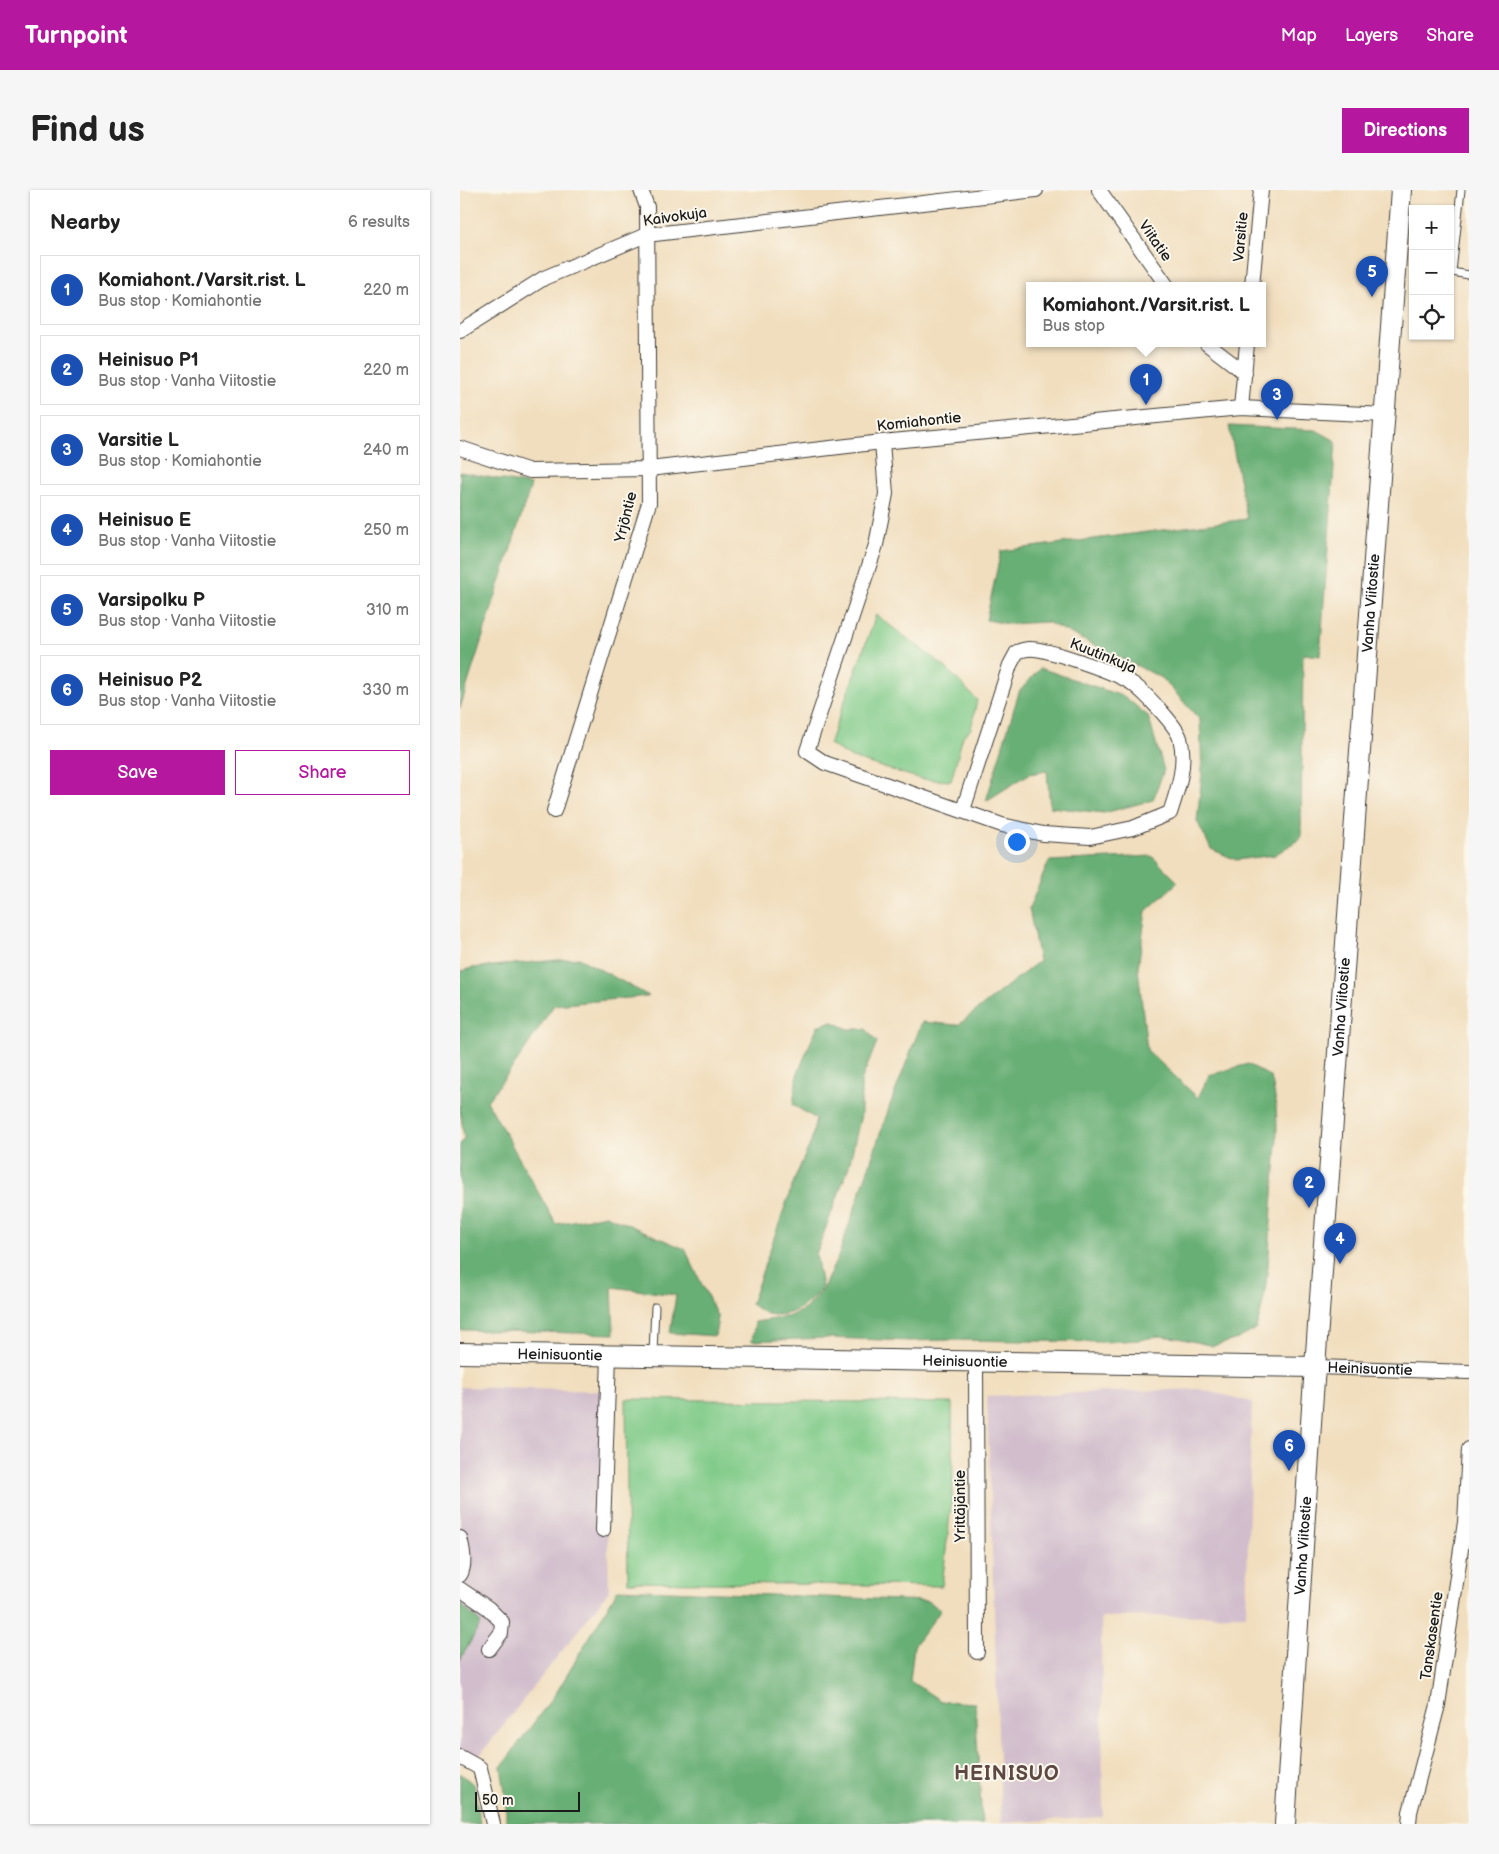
<!DOCTYPE html>
<html lang="en">
<head>
<meta charset="utf-8">
<style>
  :root { --surface:#fff; --page:#f6f6f6; --text:#222; --muted:#767676; --line:#e0e0e0; --accent:#b5179e }
  body { margin:0; font-family:"Balsamiq Sans",sans-serif; background:var(--page); color:var(--text) }
  .controls { position:absolute; right:15px; top:15px; display:grid; overflow:hidden; border-radius:0px; box-shadow:0 1px 4px #0004 }
  .controls button { width:45px; height:45px; display:grid; place-items:center; padding:0; border:0; border-bottom:1px solid var(--line); background:var(--surface); color:var(--text); font:25px sans-serif }
  .scale { position:absolute; left:15px; bottom:12px; width:105px; box-sizing:border-box; padding-left:5px; border:2px solid #1c1c1c; border-top:0; font-size:14px; line-height:18px; white-space:nowrap; color:#1c1c1c; -webkit-text-stroke:4px #fbf7ec; paint-order:stroke }
  .you { position:absolute; left:556px; top:651px; width:18px; height:18px; margin:-12px; border:4px solid #fff; border-radius:50%; background:#1a73e8; box-shadow:0 0 0 8px #1a73e833 }
  .badge { display:grid; place-items:center; width:32px; height:32px; border-radius:50%; background:var(--accent); color:#fff; font-size:16px; font-weight:700 }
  .pin { position:absolute; translate:-50% -41px; filter:drop-shadow(0 1px 2px #0008) }
  .pin::after { content:''; position:absolute; top:26px; width:18px; height:15px; background:inherit; clip-path:polygon(0 0,100% 0,50% 100%) }
  .popup { position:absolute; left:566px; top:92px; width:240px; height:65px; box-sizing:border-box; display:grid; place-content:center; border-radius:0px; background:var(--surface); filter:drop-shadow(0 1px 4px #0005); font-size:16px; white-space:nowrap; color:var(--muted) }
  .popup b { font-size:19px; color:var(--text) }
  .popup::after { content:''; position:absolute; left:50%; top:100%; margin-left:-10px; border:10px solid transparent; border-top-color:var(--surface) }
  .list { margin:0; padding:0; list-style:none }
  h2 { display:flex; justify-content:space-between; align-items:center; height:65px; margin:0; padding:0 20px; font-size:21px }
  h2 small { font-size:16px; font-weight:400; color:var(--muted) }
  .list li { display:grid; grid-template-columns:32px 1fr auto; gap:15px; align-items:center; box-sizing:border-box; height:70px; margin:0 10px 10px; padding:0 10px; border:1px solid var(--line); border-radius:0px }
  .list b { display:block; font-size:19px; white-space:nowrap }
  .list p { margin:0; font-size:16px; white-space:nowrap; color:var(--muted) }
  .list em { font-size:16px; font-style:normal; color:var(--muted) }
  .actions { display:flex; gap:10px; padding:15px 20px }
  .actions a { flex:1; padding:11px 0; border:1px solid var(--accent); border-radius:0px; text-align:center; font-size:18px; color:var(--accent) }
  .actions .main { background:var(--accent); color:#fff }
  .icon { flex:none; width:28px; height:28px; fill:none; stroke:currentColor; stroke-width:2; stroke-linecap:round; stroke-linejoin:round }
  .map { position:relative; flex:none; width:1009px; height:1634px; overflow:hidden; border-radius:0px }
  header { display:flex; align-items:center; gap:30px; box-sizing:border-box; height:70px; padding:0 25px; background:var(--accent); color:#fff }
  header strong { font-size:24px }
  nav { display:flex; gap:28px; margin-inline-start:auto; font-size:18px }
  .intro { display:flex; align-items:center; justify-content:space-between; box-sizing:border-box; height:120px; padding:0 30px }
  h1 { margin:0; font-size:35px }
  .button { padding:12px 22px; border-radius:0px; background:var(--accent); color:#fff; font-size:18px; font-weight:700 }
  main { display:flex; gap:30px; padding:0 30px }
  aside { flex:1; background:var(--surface); border-radius:0px; box-shadow:0 1px 4px #0004 }
  .map>svg:first-child { display:block }
  .industrial { fill:#d1bdcc }
  .green { fill:#81cb89; stroke:#4e7452 }
  .forest { fill:#68af75; stroke:#426648 }
  .lines { fill:none; stroke-linecap:round; stroke-linejoin:round }
  .lane-casing { stroke:#3c3934; stroke-width:9 }
  .street-casing { stroke:#3c3934; stroke-width:16 }
  .secondary-casing { stroke:#3c3934; stroke-width:22 }
  .lane { stroke:#fff; stroke-width:7 }
  .street { stroke:#fff; stroke-width:14 }
  .secondary { stroke:#fff; stroke-width:20 }
  .labels { text-anchor:middle; dominant-baseline:central; stroke-width:4; stroke-linejoin:round; paint-order:stroke }
  .street-label { font-size:15px; fill:#1c1c1c; stroke:#fbf7ec }
  .district-label { font-size:20px; font-weight:bold; letter-spacing:1px; fill:#5e4843; stroke:#fbf7ec }
</style>
</head>
<body>
<header>
<strong>Turnpoint</strong>
<nav><a>Map</a><a>Layers</a><a>Share</a></nav>
</header>
<div class="intro"><h1>Find us</h1><a class="button">Directions</a></div>
<main>
<aside>
<h2>Nearby<small>6 results</small></h2>
<ul class="list">
<li><span class="badge" style="background:#1a4fb4">1</span><div><b>Komiahont./Varsit.rist. L</b><p>Bus stop · Komiahontie</p></div><em>220 m</em></li>
<li><span class="badge" style="background:#1a4fb4">2</span><div><b>Heinisuo P1</b><p>Bus stop · Vanha Viitostie</p></div><em>220 m</em></li>
<li><span class="badge" style="background:#1a4fb4">3</span><div><b>Varsitie L</b><p>Bus stop · Komiahontie</p></div><em>240 m</em></li>
<li><span class="badge" style="background:#1a4fb4">4</span><div><b>Heinisuo E</b><p>Bus stop · Vanha Viitostie</p></div><em>250 m</em></li>
<li><span class="badge" style="background:#1a4fb4">5</span><div><b>Varsipolku P</b><p>Bus stop · Vanha Viitostie</p></div><em>310 m</em></li>
<li><span class="badge" style="background:#1a4fb4">6</span><div><b>Heinisuo P2</b><p>Bus stop · Vanha Viitostie</p></div><em>330 m</em></li>
</ul>
<div class="actions"><a class="main">Save</a><a>Share</a></div>
</aside>
<div class="map">
<svg width="1009" height="1634" viewBox="0 0 1009 1634">
  <rect width="100%" height="100%" fill="#fbf7ec"/>
  <filter id="ink" filterUnits="userSpaceOnUse"><feTurbulence type="fractalNoise" baseFrequency=".02" numOctaves="2"/><feDisplacementMap in="SourceGraphic" scale="10" xChannelSelector="R" yChannelSelector="G"/><feConvolveMatrix kernelMatrix="1 2 1 2 8 2 1 2 1" color-interpolation-filters="sRGB"/></filter>
  <filter id="wash" filterUnits="userSpaceOnUse"><feTurbulence type="fractalNoise" baseFrequency=".0096" numOctaves="4" result="noise"/><feDisplacementMap in="SourceGraphic" scale="20" xChannelSelector="R" yChannelSelector="G"/><feGaussianBlur stdDeviation="1.12" result="paint"/><feColorMatrix in="noise" values="0 0 0 0 0 0 0 0 0 0 0 0 0 0 0 0 0 1.4 0 .05"/><feComposite in="paint" operator="in"/></filter>
  <g filter="url(#wash)">
    <rect width="100%" height="100%" fill="#f1debe"/>
    <g class="industrial">
      <polygon points="0,1197 144,1201 149,1401 20,1565 0,1564"/>
      <polygon points="739,1199 792,1212 786,1425 641,1427 643,1627 541,1633 527,1206"/>
    </g>
    <g class="green">
      <polygon points="416,425 484,476 517,510 511,539 503,546 491,591 461,589 392,568 369,554"/>
      <polygon points="166,1209 492,1213 493,1297 482,1396 168,1392"/>
    </g>
    <g class="forest">
      <polygon points="769,236 856,240 876,251 860,466 843,464 841,648 815,665 776,670 751,659 737,631 742,584 740,530 702,488 587,432 549,434 526,430 541,361 787,329"/>
      <polygon points="0,282 71,295 0,518"/>
      <polygon points="580,478 665,507 688,526 704,580 693,610 644,623 590,617 587,581 569,584 526,611 559,502"/>
      <path d="M692 666 718 692 686 721 678 778 687 860 738 908 749 885 788 874 811 887C822 930 815 974 812 1017 809 1058 809 1100 796 1139L778 1149 753 1156 718 1148 699 1146 680 1150 644 1152 488 1150 450 1151 368 1148 292 1151 295 1132 327 1127 345 1119 362 1100 378 1067 430 915 462 832 498 835 579 771 569 718 589 671Z"/>
      <polygon points="119,768 189,806 94,815 56,873 27,911 96,1034 146,1025 225,1059 258,1128 255,1146 210,1143 216,1105 152,1097 154,1144 0,1140 0,955 4,948 0,919 0,782 11,778"/>
      <path d="M371 831 388 839H406L417 852 401 891V925L389 976 356 1064 362 1097C350 1114 330 1129 308 1124 302 1123 296 1117 291 1114L336 985 351 952 356 929 333 915 337 885 357 837Z"/>
      <polygon points="158,1399 467,1411 481,1420 454,1456 450,1491 481,1511 515,1513 522,1634 46,1634 46,1609 41,1577 98,1500"/>
      <polygon points="0,1414 21,1433 0,1470"/>
      <polygon points="0,1583 14,1595 20,1634 0,1634"/>
    </g>
  </g>
  <g filter="url(#ink)">
    <g class="lines">
      <g class="lane-casing">
        <g id="lane">
          <polyline points="1001,0 992,82 1009,85"/>
          <polyline points="193,1163 195,1117"/>
        </g>
      </g>
      <g class="street-casing">
        <g id="street">
          <polyline points="639,0 707,96"/>
          <polyline points="792,96 801,0"/>
          <polyline points="0,141 84,88 186,45 576,0"/>
          <polyline points="747,154 785,183"/>
          <polyline points="781,218 787,154"/>
          <path d="M422 252 426 304 416 355 347 561 365 573 542 635 583 644 630 647 673 638 710 623C718 599 727 573 720 548 716 535 684 502 673 494 660 484 584 457 568 459 565 459 560 461 557 462L550 475 503 620"/>
          <polyline points="0,258 70,281 189,279 422,252 781,218 925,225"/>
          <polyline points="94,621 189,313 187,17 181,0"/>
          <polyline points="516,1170 517,1462"/>
          <path id="s1" d="M856 1177 1009 1182"/>
          <polyline points="143,1340 149,1166"/>
          <path d="M0 1348C3 1359 6 1375 0 1385"/>
          <polyline points="0,1399 28,1418 42,1432 41,1443 29,1459"/>
          <polyline points="0,1567 20,1578 33,1634"/>
          <polyline points="949,1634 950,1622 978,1515 1005,1332 1009,1259"/>
        </g>
      </g>
      <g class="secondary-casing">
        <g id="secondary">
          <path id="s2" d="M0 1163 856 1177"/>
          <path id="s3" d="M825 1634 852 1218 941 0"/>
        </g>
      </g>
      <use href="#lane" class="lane"/>
      <use href="#street" class="street"/>
      <use href="#secondary" class="secondary"/>
    </g>
  </g>
  <g class="labels">
    <g class="street-label">
      <text transform="translate(215 27) rotate(-8)">Kaivokuja</text>
      <text transform="translate(781 47) rotate(-85)">Varsitie</text>
      <text transform="translate(695 51) rotate(55)">Viitatie</text>
      <text transform="translate(459 232) rotate(-6)">Komiahontie</text>
      <text transform="translate(166 327) rotate(-76)">Yrjöntie</text>
      <text stroke="none"><textPath href="#s3" startOffset="1224">Vanha Viitostie</textPath></text>
      <text transform="translate(643 466) rotate(22)">Kuutinkuja</text>
      <text stroke="none"><textPath href="#s3" startOffset="819">Vanha Viitostie</textPath></text>
      <text stroke="none"><textPath href="#s2" startOffset="100">Heinisuontie</textPath></text>
      <text stroke="none"><textPath href="#s2" startOffset="505">Heinisuontie</textPath></text>
      <text stroke="none"><textPath href="#s1" startOffset="54">Heinisuontie</textPath></text>
      <text transform="translate(500 1316) rotate(-90)">Yrittäjäntie</text>
      <text stroke="none"><textPath href="#s3" startOffset="279">Vanha Viitostie</textPath></text>
      <text transform="translate(972 1446) rotate(-82)">Tanskasentie</text>
    </g>
    <g class="district-label">
      <text x="547" y="1584">HEINISUO</text>
    </g>
  </g>
</svg>
<div class="controls">
<button>+</button>
<button>−</button>
<button><svg class="icon" aria-label="locate" viewBox="0 0 24 24"><circle cx="12" cy="12" r="6"/><path d="M12 2v4M12 18v4M2 12h4M18 12h4"/></svg></button>
</div>
<div class="scale">50 m</div>
<div class="you"></div>
<div class="pin badge" style="left:686px;top:215px;background:#1a4fb4">1</div>
<div class="popup"><b>Komiahont./Varsit.rist. L</b>Bus stop</div>
<div class="pin badge" style="left:849px;top:1018px;background:#1a4fb4">2</div>
<div class="pin badge" style="left:817px;top:230px;background:#1a4fb4">3</div>
<div class="pin badge" style="left:880px;top:1074px;background:#1a4fb4">4</div>
<div class="pin badge" style="left:912px;top:107px;background:#1a4fb4">5</div>
<div class="pin badge" style="left:829px;top:1281px;background:#1a4fb4">6</div>
</div>
</main>
</body>
</html>
